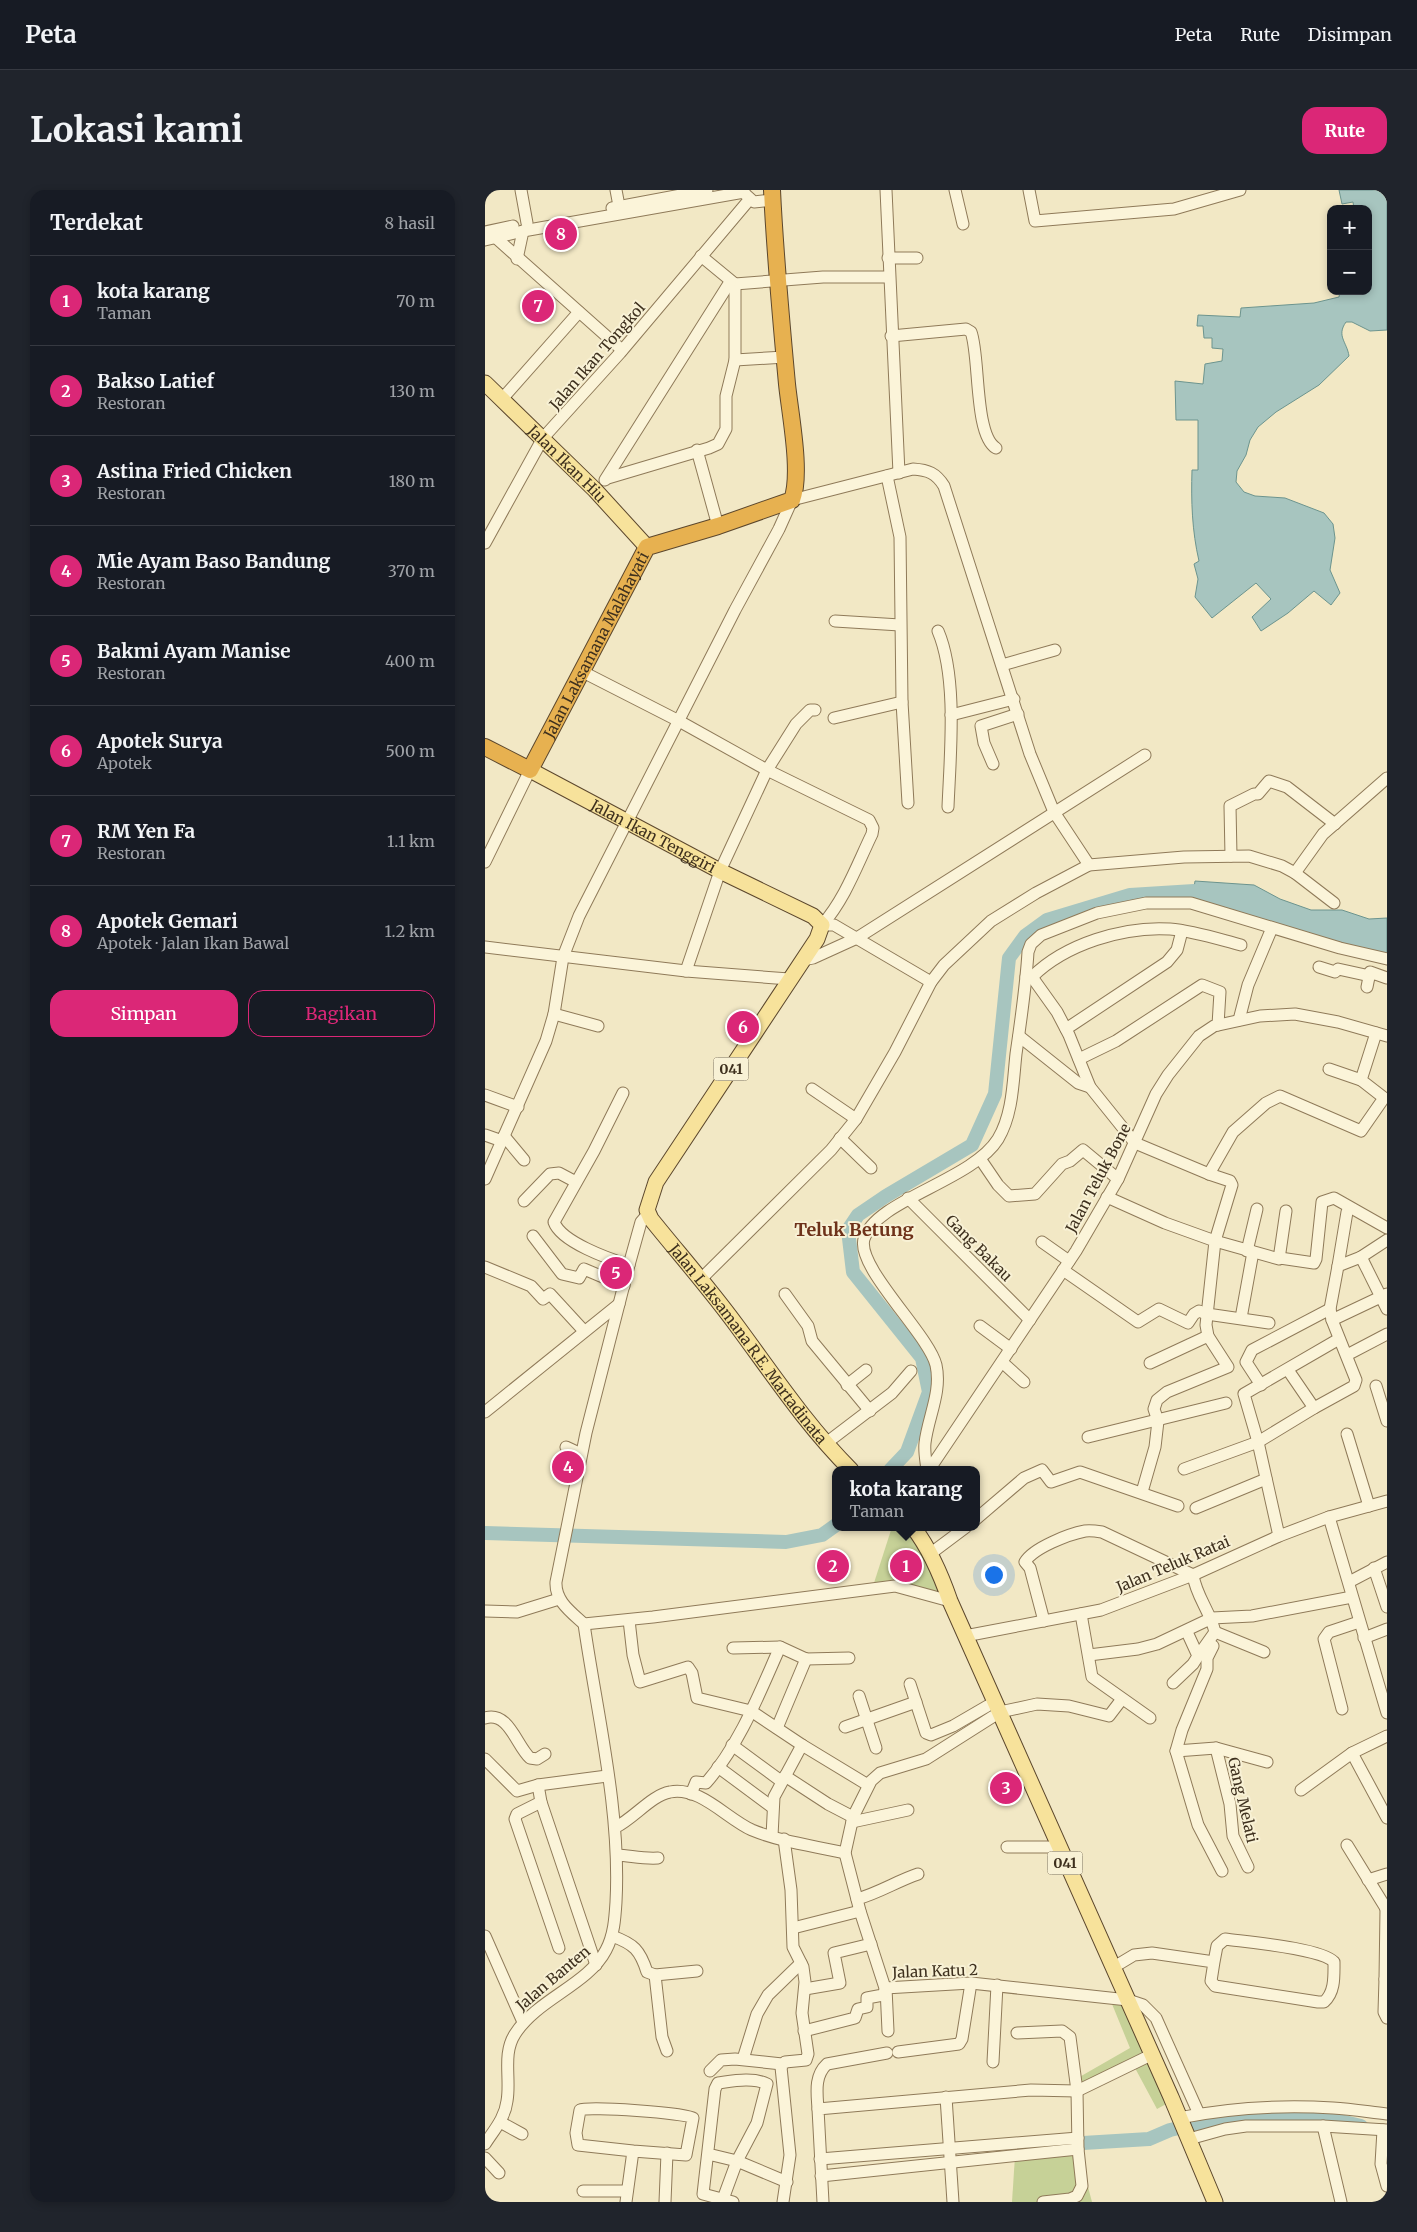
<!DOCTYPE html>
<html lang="id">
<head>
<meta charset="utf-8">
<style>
  :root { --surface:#171b24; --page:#20242c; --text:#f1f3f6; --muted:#9ea1a6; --line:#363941; --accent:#db2777 }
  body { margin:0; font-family:Merriweather,serif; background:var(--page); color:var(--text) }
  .controls { position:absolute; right:15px; top:15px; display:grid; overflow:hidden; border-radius:10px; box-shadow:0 2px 8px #0003 }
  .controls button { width:45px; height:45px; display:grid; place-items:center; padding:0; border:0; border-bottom:1px solid var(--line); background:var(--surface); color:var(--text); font:25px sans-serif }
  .you { position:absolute; left:508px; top:1384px; width:18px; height:18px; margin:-12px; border:4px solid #fff; border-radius:50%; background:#1a73e8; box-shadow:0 0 0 8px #1a73e833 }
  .badge { display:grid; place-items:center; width:32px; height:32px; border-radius:50%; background:var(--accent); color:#fff; font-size:16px; font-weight:700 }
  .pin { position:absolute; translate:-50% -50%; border:2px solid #fff; box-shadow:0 1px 5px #0006 }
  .popup { position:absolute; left:347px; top:1276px; width:148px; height:65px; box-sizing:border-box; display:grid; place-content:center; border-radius:10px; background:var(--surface); filter:drop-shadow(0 1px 4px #0005); font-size:16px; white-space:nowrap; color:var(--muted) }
  .popup b { font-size:19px; color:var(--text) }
  .popup::after { content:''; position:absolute; left:50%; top:100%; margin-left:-10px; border:10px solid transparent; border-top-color:var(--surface) }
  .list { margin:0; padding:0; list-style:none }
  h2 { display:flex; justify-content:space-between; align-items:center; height:65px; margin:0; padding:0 20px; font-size:21px }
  h2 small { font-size:16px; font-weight:400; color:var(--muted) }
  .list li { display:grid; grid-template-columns:32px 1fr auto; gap:15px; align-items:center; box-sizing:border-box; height:90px; padding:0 20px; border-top:1px solid var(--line) }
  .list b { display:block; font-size:19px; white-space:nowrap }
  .list p { margin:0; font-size:16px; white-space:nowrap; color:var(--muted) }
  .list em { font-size:16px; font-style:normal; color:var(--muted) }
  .actions { display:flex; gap:10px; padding:15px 20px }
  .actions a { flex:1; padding:11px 0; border:1px solid var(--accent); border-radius:15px; text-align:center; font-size:18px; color:var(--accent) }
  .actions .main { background:var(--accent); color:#fff }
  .map { position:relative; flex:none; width:902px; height:2012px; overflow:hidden; border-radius:15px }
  header { display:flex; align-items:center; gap:30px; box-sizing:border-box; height:70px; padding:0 25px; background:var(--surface); border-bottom:1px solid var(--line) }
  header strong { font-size:24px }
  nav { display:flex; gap:28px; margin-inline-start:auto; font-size:18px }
  .intro { display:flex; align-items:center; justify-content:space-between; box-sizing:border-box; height:120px; padding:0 30px }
  h1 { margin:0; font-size:35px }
  .button { padding:12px 22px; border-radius:15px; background:var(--accent); color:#fff; font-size:18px; font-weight:700 }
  main { display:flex; gap:30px; padding:0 30px }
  aside { flex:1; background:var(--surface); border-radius:15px; box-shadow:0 2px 8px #0003 }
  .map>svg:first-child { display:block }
  .green { fill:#c6d197 }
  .water { fill:#a7c5bf; stroke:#6c948e }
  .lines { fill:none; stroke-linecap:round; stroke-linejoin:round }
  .river { stroke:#a7c5bf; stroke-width:14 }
  .minor-casing { stroke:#8f7a59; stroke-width:13 }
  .major-casing { stroke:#5c472d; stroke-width:17 }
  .highway-casing { stroke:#5c472d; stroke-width:18 }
  .minor { stroke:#fbf4d9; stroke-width:11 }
  .major { stroke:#f7e29b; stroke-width:15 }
  .highway { stroke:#e7b150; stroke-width:16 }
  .labels { text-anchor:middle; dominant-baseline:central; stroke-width:4; stroke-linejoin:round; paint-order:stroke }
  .shield { fill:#f8f1d5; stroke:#766a55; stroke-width:1 }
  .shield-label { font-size:14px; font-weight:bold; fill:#3e301e }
  .street-label { font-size:15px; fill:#3e301e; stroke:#f8f1d5 }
  .quarter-label { font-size:18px; font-weight:bold; fill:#6e321a; stroke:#f8f1d5 }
</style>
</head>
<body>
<header>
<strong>Peta</strong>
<nav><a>Peta</a><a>Rute</a><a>Disimpan</a></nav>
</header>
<div class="intro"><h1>Lokasi kami</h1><a class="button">Rute</a></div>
<main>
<aside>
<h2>Terdekat<small>8 hasil</small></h2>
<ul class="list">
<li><span class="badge">1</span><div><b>kota karang</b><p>Taman</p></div><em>70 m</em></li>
<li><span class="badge">2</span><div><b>Bakso Latief</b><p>Restoran</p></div><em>130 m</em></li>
<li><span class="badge">3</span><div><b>Astina Fried Chicken</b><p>Restoran</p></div><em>180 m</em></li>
<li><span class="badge">4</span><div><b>Mie Ayam Baso Bandung</b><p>Restoran</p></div><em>370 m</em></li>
<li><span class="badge">5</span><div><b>Bakmi Ayam Manise</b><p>Restoran</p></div><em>400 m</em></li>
<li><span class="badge">6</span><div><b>Apotek Surya</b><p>Apotek</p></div><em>500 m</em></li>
<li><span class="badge">7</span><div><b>RM Yen Fa</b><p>Restoran</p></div><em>1.1 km</em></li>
<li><span class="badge">8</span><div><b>Apotek Gemari</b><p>Apotek · Jalan Ikan Bawal</p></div><em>1.2 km</em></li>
</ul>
<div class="actions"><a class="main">Simpan</a><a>Bagikan</a></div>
</aside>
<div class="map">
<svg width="902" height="2012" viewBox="0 0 902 2012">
  <rect width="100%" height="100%" fill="#f2e8c5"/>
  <g class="green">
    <polygon points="407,1337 424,1337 461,1405 388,1396"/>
    <polygon points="639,1811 683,1913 672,1919 650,1878 597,1905 591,1889 645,1858 627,1814"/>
    <polygon points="593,1959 607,2012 527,2012 530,1966"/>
  </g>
  <g class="water">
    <path d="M854 0H902V140L885 141 867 132H861C851 146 862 152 864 166L834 195 791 222 773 237 765 250 761 265 752 281 751 292 759 302 770 306 800 308 839 323 848 334 850 348 845 380 855 403 846 415 829 401 803 423 776 441 767 427 786 409 771 393 727 428 710 407 713 389 709 374 714 371C707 341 706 311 707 280H713V230H691L690 191 718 194 720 174 737 171 738 159 727 158V148H719L718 136H712L713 125 755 127 756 118 829 113 854 107 855 101H883V19H869L868 12 857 14Z"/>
    <polygon points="710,691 769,695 795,709 826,720 857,720 884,729 902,728 902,768 707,711"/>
  </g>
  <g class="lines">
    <g class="river">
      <polyline points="405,1280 422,1262 444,1202 437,1168 368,1082 363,1040 373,1025 401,1006 487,955 510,904 524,768 540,746 562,730 645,705 709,701"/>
      <polyline points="0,1343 301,1352 337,1345 351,1335"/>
      <polyline points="598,1953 664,1949 685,1940 747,1926 779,1929 851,1930 876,1936"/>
    </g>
    <g class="minor-casing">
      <g id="minor">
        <polyline points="36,0 42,33"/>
        <polyline points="131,0 134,16"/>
        <polyline points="401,0 414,283"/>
        <polyline points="470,0 478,34"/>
        <polyline points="544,0 550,31 689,19 755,0"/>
        <polyline points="260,4 269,12 287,10"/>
        <polyline points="127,18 222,0"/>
        <polyline points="0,42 28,36"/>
        <polyline points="11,48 137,160"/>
        <polyline points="0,50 38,41 259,2"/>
        <polyline points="216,66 250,94"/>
        <polyline points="403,68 432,68"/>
        <polyline points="32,69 38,41"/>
        <polyline points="250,94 338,87 404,87"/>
        <path d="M406 146 481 139 486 142C495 165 489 245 511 258"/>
        <polyline points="250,170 300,167"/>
        <polyline points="17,209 94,122"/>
        <polyline points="212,260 233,336"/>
        <polyline points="402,286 415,347 417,512 423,613"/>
        <polyline points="123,288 224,258 233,254 241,239 241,206 250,170 250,94"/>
        <polyline points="120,290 245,92"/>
        <polyline points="0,353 58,248 135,163 264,10"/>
        <polyline points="350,431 415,435"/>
        <path d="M453 441C473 488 465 566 463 617"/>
        <polyline points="517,475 570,460"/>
        <path d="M96 481 194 531 282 580 384 630 388 638 387 644C372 675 360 709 337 735"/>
        <polyline points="466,525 529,509"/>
        <polyline points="349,528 417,512"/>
        <polyline points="508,574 499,553 496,536 533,524"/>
        <polyline points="746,666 745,616 769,604 773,604 784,591 802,597 850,634"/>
        <polyline points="0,672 45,580"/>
        <polyline points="810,683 838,644 902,588"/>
        <polyline points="337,735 349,735 446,792"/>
        <polyline points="0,757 201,781 304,789"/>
        <polyline points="318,770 328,768 372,748 660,565"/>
        <polyline points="834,777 850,782 853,779 885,786"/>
        <polyline points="201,781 235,681 282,580 311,534 325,520 330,520"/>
        <polyline points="541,787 547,787 572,822 584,845 605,897 650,953 724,984 745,991 747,995 730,1051 794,1069 801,1021"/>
        <path d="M547 787C580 754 639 736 685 739 709 741 733 749 756 755"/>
        <polyline points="882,797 885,782 902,788"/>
        <polyline points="69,824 113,836"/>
        <polyline points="754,830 763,795 787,738"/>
        <polyline points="581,839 682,772 692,760 697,741"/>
        <polyline points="534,846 593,893 605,897"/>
        <polyline points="594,869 631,851 717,795 735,802 733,835"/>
        <polyline points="844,879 876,890"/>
        <polyline points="327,899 371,929"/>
        <path d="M138 903 109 961 69 1032C76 1052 124 1069 144 1075"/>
        <polyline points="0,905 33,917"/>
        <polyline points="0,945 17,951"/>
        <polyline points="19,946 39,970"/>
        <polyline points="355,948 386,978"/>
        <polyline points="496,970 513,995 524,1006 550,1004 577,974 585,971 598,960 633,989"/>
        <polyline points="724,984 748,942 781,913 795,906 876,941 899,908 876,890 891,843"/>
        <path d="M0 989 61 851 69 824 78 767 94 726 250 420 294 339 307 310 428 279C443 280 451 283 459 296L545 564 569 622 604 675"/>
        <polyline points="622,1007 680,1033 730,1051 721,1135 723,1146 743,1177 682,1202 672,1210 669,1219 673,1231 670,1257 657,1302"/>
        <polyline points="423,1008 545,1130"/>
        <polyline points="39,1011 65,984 74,983 91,992"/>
        <path d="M162 1025 156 1032 144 1075 101 1243 71 1392C70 1411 86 1422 99 1434L168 1427 410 1396 465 1411"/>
        <polyline points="48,1046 77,1084 94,1088 99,1079 139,1096"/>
        <polyline points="557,1052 584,1071"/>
        <polyline points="762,1061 772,1019"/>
        <polyline points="876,1067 902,1119"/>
        <polyline points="795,1068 829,1073 831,1069 837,1012 849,1008 902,1038"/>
        <polyline points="853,1076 862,1022"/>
        <polyline points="0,1077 46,1096 58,1109 65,1104 99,1141"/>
        <polyline points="578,1080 653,1132 674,1119 703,1133 709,1124 714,1121 722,1124 784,1133"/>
        <polyline points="216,1089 346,960 371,929 410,862 446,792 459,775 506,731 551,703 604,675 699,667 764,666 797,676 810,683 849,713"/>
        <polyline points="300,1104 323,1136 327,1151 385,1221"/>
        <polyline points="756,1128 768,1062"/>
        <polyline points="847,1130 902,1104"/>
        <polyline points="495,1136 526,1159"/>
        <polyline points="862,1165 902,1144"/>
        <polyline points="517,1172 539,1192"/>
        <polyline points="665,1173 723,1146"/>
        <polyline points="803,1180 829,1218"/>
        <polyline points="362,1195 381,1180"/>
        <polyline points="776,1195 761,1172 767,1160 845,1119"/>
        <polyline points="891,1196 902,1231"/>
        <polyline points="0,1222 134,1114"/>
        <polyline points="862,1244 884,1316"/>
        <polyline points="603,1247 741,1213"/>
        <polyline points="340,1254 407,1203 426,1181"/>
        <polyline points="81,1257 96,1264"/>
        <polyline points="699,1279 773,1252 829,1218 869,1196 871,1190 847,1130 845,1119 853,1076 876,1067 902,1050"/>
        <path d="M442 1280C441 1271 439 1262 440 1253 443 1227 457 1202 451 1175 444 1145 371 1077 379 1049 390 1010 487 991 513 949 528 924 528 891 531 864 536 830 541 796 543 762L546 754 556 745 612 723 661 713H706L855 758 902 769"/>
        <polyline points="444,1280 591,1061 633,989 671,904 683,885 714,846 729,836 775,826 810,824 853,832 902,846"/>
        <polyline points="711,1318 781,1289"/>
        <polyline points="844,1327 902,1523"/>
        <polyline points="491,1329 539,1288 557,1280 566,1292 595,1282 693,1316"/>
        <polyline points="794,1346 773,1252 759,1204 854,1149"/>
        <polyline points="445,1364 481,1337"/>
        <polyline points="889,1378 902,1417"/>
        <polyline points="864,1392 902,1372"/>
        <polyline points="0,1421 32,1422 74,1409"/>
        <polyline points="596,1424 607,1487 665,1528"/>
        <polyline points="144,1430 148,1465 155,1492 203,1477 207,1483 212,1508 266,1521 317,1555 383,1595"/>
        <path d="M559 1431 545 1378 540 1372C548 1358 584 1344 600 1341 605 1340 611 1341 617 1342L708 1385C711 1406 725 1421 730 1442L713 1466"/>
        <polyline points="730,1442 779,1462"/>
        <polyline points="480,1446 616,1420 708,1385 794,1346 844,1327 902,1311"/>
        <polyline points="879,1448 902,1439"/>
        <polyline points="728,1456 722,1468 722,1479 697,1540 691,1561 713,1635 737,1681"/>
        <polyline points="248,1458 295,1457 321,1469"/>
        <polyline points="604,1465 653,1459 672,1454 727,1428 767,1426 867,1407"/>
        <polyline points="321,1469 364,1468"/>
        <polyline points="688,1493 708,1474 713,1466 702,1442"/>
        <polyline points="425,1494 441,1543 446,1545 468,1536 511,1511"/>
        <polyline points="374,1506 391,1558"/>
        <polyline points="637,1509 624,1526 584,1516 552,1514 515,1522 441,1569 395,1583 386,1591 368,1627 360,1663 375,1721 400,1798 486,1793 643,1810 658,1815 671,1828 714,1924"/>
        <polyline points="857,1519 839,1449 844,1442 874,1432"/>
        <path d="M0 1528C24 1521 31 1555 45 1568L52 1569 60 1564"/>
        <polyline points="360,1537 431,1512"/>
        <polyline points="292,1538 321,1469"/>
        <polyline points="247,1555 296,1591"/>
        <polyline points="731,1558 745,1614 748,1646 763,1677"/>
        <polyline points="691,1561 731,1558 782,1572"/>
        <polyline points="867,1563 902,1628"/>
        <polyline points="0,1569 32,1601 53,1595 122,1586"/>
        <polyline points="233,1577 287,1617"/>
        <polyline points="300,1586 343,1614 368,1627"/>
        <polyline points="53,1595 56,1612 111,1775"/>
        <polyline points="816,1600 867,1563 902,1546"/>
        <path d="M206 1604 211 1592 221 1593C255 1554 274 1504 295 1457"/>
        <polyline points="56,1612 32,1624 30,1629 74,1758"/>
        <polyline points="367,1632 423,1620"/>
        <path d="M131 1637C149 1628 167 1605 185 1602 215 1596 242 1629 267 1640 296 1652 330 1656 360 1663"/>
        <polyline points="287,1646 289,1607 317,1555"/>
        <polyline points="862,1655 902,1720"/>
        <polyline points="522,1657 573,1657"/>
        <path d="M132 1665C147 1666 158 1669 173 1668"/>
        <polyline points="883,1690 902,1684"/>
        <path d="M372 1709C394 1703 412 1691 433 1684"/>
        <polyline points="901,1719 900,1789 902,1790"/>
        <polyline points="308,1738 375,1721"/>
        <polyline points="0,1746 38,1832"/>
        <path d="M127 1746C149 1754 155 1760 162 1782L170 1785 177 1847 182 1861"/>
        <path d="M629 1777 649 1765 667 1763 729 1772 726 1791 730 1796 833 1812H839C850 1802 849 1787 849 1772 836 1758 762 1752 740 1749L732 1756 729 1772"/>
        <polyline points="170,1785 212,1781"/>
        <polyline points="900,1789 899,1822 902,1828"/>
        <polyline points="401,1798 403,1841"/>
        <polyline points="320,1799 355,1793 349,1763 386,1754"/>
        <polyline points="319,1841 370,1828 373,1819 382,1817 382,1808 398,1805 401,1798"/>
        <polyline points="532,1843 577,1841 585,1847 592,1901 593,1959 597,1996 592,2006 585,2009 558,2012"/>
        <polyline points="413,1862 474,1854 477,1849 486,1793"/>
        <polyline points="258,1869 272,1824 283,1805 316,1773"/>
        <polyline points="508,1872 512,1795"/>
        <polyline points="225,1881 236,1870 250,1869 297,1874"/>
        <polyline points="461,1907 468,2012"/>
        <path d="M333 1919C332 1903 329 1886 342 1874L402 1863"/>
        <path d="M694 1928C744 1918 798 1915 848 1918 866 1919 884 1922 902 1924"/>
        <polyline points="15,1932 37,1944"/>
        <polyline points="838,1936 856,2012"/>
        <polyline points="898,1940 896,1974 902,1996"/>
        <polyline points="704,1949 740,1939 761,1936 838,1936 902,1940"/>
        <path d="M0 1954C9 1940 20 1928 22 1911 26 1889 17 1864 30 1844 52 1809 103 1795 121 1760 129 1745 130 1728 131 1712 136 1621 112 1524 99 1434"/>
        <path d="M223 1964 252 1971 272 1933 282 1894C268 1887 248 1891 233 1893L230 1899 218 2004 248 2012"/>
        <polyline points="0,1968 14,1983"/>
        <polyline points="335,1969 593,1948"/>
        <polyline points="336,1986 593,1959"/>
        <polyline points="98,2001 142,2001"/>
        <polyline points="238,2009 252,1971 302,1992"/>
        <path d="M141 2012 148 1961 201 1965 208 1928C202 1923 103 1916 95 1920L91 1943 93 1955 148 1961"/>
        <polyline points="180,2012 182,1963"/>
        <polyline points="298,2012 305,1965 296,1877 300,1872 321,1870 323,1864 317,1823 320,1792 318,1777 308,1757 306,1700 299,1649"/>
        <polyline points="338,2012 333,1919 546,1900 592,1901 666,1865"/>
      </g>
    </g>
    <g class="major-casing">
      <g id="major">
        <path id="s1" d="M0 193 110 300 162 357"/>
        <path id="s2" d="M45 580 235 681 328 726 337 735 332 749 171 992 162 1020 166 1029C195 1065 225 1099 252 1136 289 1186 322 1236 366 1280"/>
        <path d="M428 1337C445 1359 456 1385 465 1411L686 1907 730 2012"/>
      </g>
    </g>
    <g class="highway-casing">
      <g id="highway">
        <path id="s3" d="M0 557 45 580 162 357 233 336 307 310C317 283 305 224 302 194 296 129 290 65 287 0"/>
      </g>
    </g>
    <use href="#minor" class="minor"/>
    <use href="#major" class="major"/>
    <use href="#highway" class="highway"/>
  </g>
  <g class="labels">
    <g class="shield">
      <rect x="228.5" y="867.5" width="35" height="23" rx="4"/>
      <rect x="562.5" y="1661.5" width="35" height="23" rx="4"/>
    </g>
    <g class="shield-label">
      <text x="246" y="879">041</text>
      <text x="580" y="1673">041</text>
    </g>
    <g class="street-label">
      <text transform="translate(112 166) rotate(-49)">Jalan Ikan Tongkol</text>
      <text stroke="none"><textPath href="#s1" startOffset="115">Jalan Ikan Hiu</textPath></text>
      <text stroke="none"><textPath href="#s3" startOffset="192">Jalan Laksamana Malahayati</textPath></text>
      <text stroke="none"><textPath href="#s2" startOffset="140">Jalan Ikan Tenggiri</textPath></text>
      <text transform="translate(613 988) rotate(-62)">Jalan Teluk Bone</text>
      <text transform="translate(494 1058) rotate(45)">Gang Bakau</text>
      <text stroke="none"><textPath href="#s2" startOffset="835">Jalan Laksamana R.E. Martadinata</textPath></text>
      <text transform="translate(688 1374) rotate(-23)">Jalan Teluk Ratai</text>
      <text transform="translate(758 1610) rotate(77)">Gang Melati</text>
      <text transform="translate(450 1781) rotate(-2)">Jalan Katu 2</text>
      <text transform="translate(68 1788) rotate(-40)">Jalan Banten</text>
    </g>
    <g class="quarter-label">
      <text x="369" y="1039">Teluk Betung</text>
    </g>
  </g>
</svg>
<div class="controls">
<button>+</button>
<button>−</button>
</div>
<div class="you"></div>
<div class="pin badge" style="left:421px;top:1376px">1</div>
<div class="popup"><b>kota karang</b>Taman</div>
<div class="pin badge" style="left:348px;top:1376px">2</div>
<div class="pin badge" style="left:521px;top:1598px">3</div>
<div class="pin badge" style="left:83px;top:1277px">4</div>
<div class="pin badge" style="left:131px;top:1083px">5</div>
<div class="pin badge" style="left:258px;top:837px">6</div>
<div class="pin badge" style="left:53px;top:116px">7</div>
<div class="pin badge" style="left:76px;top:44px">8</div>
</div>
</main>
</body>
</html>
